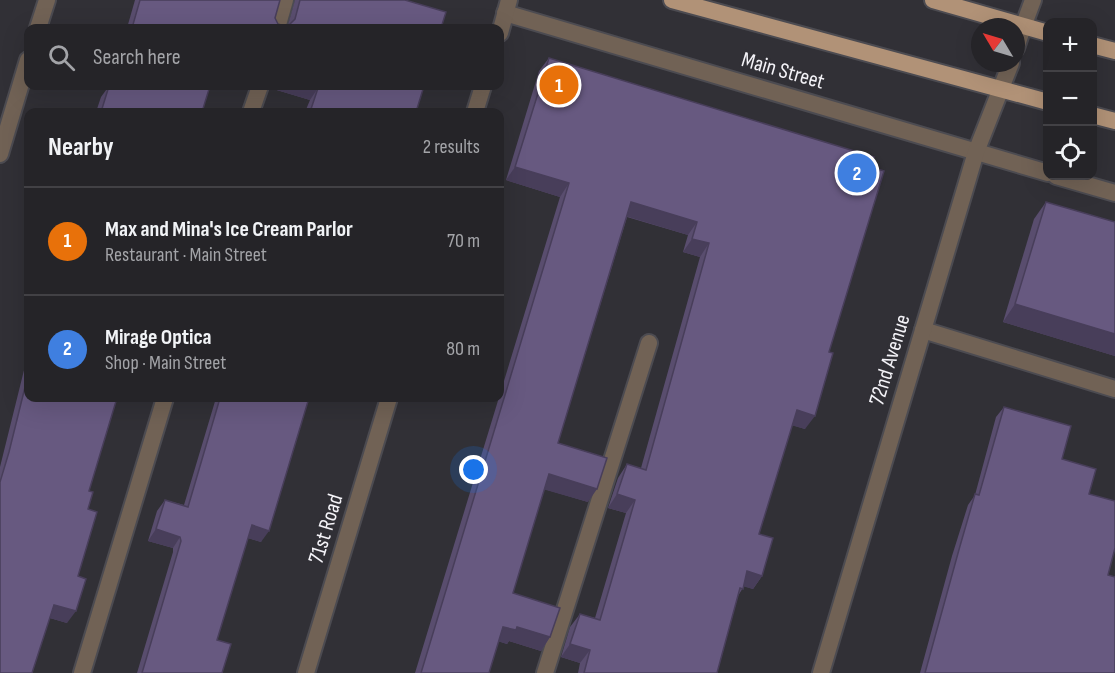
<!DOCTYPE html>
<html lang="en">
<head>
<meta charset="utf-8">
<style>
  :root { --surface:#252428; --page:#2d2c30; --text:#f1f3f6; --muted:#a3a4a8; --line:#424145; --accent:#f59b9a }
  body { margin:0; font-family:"Sofia Sans Condensed",sans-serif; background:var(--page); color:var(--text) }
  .controls { position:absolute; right:18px; top:18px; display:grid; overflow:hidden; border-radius:12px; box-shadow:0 6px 24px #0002 }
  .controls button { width:54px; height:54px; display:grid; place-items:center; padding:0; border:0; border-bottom:2px solid var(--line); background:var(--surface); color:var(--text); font:30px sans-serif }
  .compass { position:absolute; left:971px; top:18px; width:54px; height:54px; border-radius:50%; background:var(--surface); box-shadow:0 6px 24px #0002; rotate:308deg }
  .you { position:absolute; left:474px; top:470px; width:21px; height:21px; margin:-15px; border:4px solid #fff; border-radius:50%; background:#1a73e8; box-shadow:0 0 0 9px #1a73e833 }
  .badge { display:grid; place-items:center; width:39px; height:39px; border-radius:50%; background:var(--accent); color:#fff; font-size:20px; font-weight:700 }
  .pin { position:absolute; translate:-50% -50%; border:3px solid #fff; box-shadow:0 2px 6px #0006 }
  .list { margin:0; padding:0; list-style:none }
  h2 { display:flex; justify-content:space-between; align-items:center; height:78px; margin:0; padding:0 24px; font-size:26px }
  h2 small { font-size:20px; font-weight:400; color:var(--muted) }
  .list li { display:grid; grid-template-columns:39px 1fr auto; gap:18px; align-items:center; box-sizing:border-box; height:108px; padding:0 24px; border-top:2px solid var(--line) }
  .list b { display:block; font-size:22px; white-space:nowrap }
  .list p { margin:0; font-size:20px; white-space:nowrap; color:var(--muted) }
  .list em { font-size:20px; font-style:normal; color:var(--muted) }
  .icon { flex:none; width:33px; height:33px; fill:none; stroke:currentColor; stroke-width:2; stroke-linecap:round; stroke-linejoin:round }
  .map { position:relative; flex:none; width:1115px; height:673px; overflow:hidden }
  .search { position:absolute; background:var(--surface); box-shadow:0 6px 24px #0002; left:24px; top:24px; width:480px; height:66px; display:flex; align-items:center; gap:15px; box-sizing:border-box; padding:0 21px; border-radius:12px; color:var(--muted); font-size:22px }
  .panel { position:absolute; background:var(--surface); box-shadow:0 6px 24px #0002; left:24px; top:108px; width:480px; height:294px; border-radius:12px }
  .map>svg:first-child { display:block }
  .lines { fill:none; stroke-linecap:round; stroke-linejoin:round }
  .service-casing { stroke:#4c4b51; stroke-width:20 }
  .minor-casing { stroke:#4c4b51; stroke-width:20 }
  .tertiary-casing { stroke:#4c4b51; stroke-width:20 }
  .primary-casing { stroke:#4c4b51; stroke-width:20 }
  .service { stroke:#716255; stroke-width:16 }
  .minor { stroke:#716255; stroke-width:16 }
  .tertiary { stroke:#716255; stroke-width:16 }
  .primary { stroke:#b19277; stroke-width:16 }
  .wall { fill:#594d6e }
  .shaded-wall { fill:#483e5a }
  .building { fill:#675980; stroke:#483e5a; stroke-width:1.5 }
  .labels { text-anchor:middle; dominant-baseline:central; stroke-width:4.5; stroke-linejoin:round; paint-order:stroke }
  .street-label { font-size:22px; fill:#f4f3f8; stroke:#313036 }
</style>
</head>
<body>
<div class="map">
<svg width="1115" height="673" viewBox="0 0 1115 673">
  <rect width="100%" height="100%" fill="#313036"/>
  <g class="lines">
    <g class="service-casing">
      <g id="service">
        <polyline points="277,28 285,0"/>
        <polyline points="251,112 260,86"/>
        <polyline points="923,330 1115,389"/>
        <polyline points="82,673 165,398"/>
        <polyline points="545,673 649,343"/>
      </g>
    </g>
    <g class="minor-casing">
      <g id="minor">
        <polyline points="505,13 1048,173"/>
        <polyline points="1023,27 1033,0"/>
        <polyline points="38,28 47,0"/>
        <polyline points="500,33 509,0"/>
        <polyline points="475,112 483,86"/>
        <polyline points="0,154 28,60"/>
        <polyline points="1056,176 1115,193"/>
        <polyline points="306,673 389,398"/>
      </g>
    </g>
    <g class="tertiary-casing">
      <g id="tertiary">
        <polyline points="1016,48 1023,27"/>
        <polyline points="821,673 976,152 1011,63"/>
      </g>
    </g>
    <g class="primary-casing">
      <g id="primary">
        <path d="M672 0C797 33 922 68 1048 102"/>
        <polyline points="933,0 1048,33"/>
        <polyline points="1092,45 1115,51"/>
        <polyline points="1092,115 1115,121"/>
      </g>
    </g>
    <use href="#service" class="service"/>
    <use href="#minor" class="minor"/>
    <use href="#tertiary" class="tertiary"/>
    <use href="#primary" class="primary"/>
  </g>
  <g class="wall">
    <polygon points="135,0 280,0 275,18 278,24 287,27 288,25 295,0 405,0 441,28 127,28"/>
    <polygon points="549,58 874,157 805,429 792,425 759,534 762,576 753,589 744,586 738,596 717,673 578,673 580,663 561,657 570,627 580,614 595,618 626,513 608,508 618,478 627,464 641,468 700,257 683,252 688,235 627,217 558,443 588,502 544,489 513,593 550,637 541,651 509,641 507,644 498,641 489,673 415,673 560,197 506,180 539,71"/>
    <polygon points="109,86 210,86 202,112 96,112 101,97"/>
    <polygon points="270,86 424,86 416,112 305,112 310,100 270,88"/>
    <polygon points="1046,202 1115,222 1115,356 1003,322 1034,219"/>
    <polygon points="28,354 28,398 89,491 88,509 78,576 67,623 50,618 0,673 0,467"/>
    <polygon points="216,398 309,398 261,542 248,538 217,640 222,673 137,673 173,552 173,548 148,541 157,511 165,500 184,505"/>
    <polygon points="1004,407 1062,459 1089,494 1108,575 1115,673 920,673 952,556 968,505 975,495 996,417"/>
  </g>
  <g class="shaded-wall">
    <polygon points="272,86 309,86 318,88 310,100 270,88"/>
    <polygon points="515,167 569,183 560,197 506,180"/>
    <polygon points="631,202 697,222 688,235 622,215"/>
    <polygon points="692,239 709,243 700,257 683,252"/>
    <polygon points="1015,304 1115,334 1115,356 1003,322"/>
    <polygon points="797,410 815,416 805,429 787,424"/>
    <polygon points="549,474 597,489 588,502 539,488"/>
    <polygon points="617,494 635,500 626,513 608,508"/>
    <polygon points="252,525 269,531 261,542 244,537"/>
    <polygon points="156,529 180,537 173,548 148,541"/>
    <polygon points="747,571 762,576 753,589 738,585"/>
    <polygon points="54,605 76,611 67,623 46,617"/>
    <polygon points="503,627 517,627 550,637 541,651 509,641 507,644 494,640"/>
    <polygon points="570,644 590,650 580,663 561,657"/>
  </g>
  <g class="building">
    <polygon points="140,0 280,0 275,18 278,24 287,27 295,19 300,0 405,0 446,12 441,28 132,28"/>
    <polygon points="549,58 874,157 871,167 884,171 829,352 833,353 815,416 797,410 759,534 773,538 762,576 747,571 743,589 740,588 717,673 584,673 590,650 570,644 580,614 600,620 635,500 617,494 627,464 646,470 709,243 692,239 697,222 631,202 558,443 607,458 597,489 549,474 513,593 560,608 550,637 517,627 516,630 503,627 489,673 421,673 569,183 515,167"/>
    <polygon points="109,86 113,87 114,86 210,86 202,112 101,112"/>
    <polygon points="309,86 424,86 416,112 310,112 318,88"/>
    <polygon points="1046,202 1115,222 1115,334 1015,304"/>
    <polygon points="28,375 28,398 117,398 89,491 93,492 88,509 97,512 78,576 86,579 76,611 54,605 32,673 0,673 0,482 9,452"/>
    <polygon points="220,398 309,398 269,531 252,525 217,640 231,644 222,673 142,673 181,541 180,537 156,529 165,500 188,507"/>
    <polygon points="1004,407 1071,426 1062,459 1096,469 1089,494 1115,501 1115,548 1108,575 1115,577 1115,673 925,673 960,546 975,494 979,495"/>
  </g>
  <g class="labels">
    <g class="street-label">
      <text transform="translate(783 71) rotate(16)">Main Street</text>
      <text transform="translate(890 360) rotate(-73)">72nd Avenue</text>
      <text transform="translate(326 529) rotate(-73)">71st Road</text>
    </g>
  </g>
</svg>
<div class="controls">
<button>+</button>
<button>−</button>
<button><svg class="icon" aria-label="locate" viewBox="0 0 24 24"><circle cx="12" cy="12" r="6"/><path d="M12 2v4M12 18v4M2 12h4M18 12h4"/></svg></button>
</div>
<svg class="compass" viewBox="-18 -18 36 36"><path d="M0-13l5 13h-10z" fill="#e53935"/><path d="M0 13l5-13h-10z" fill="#a3a4a8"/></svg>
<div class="you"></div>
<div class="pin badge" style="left:559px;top:85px;background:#e8710a">1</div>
<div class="pin badge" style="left:857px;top:173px;background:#3f7fe0">2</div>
<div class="search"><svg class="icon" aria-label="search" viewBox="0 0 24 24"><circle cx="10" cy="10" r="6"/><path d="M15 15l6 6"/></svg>Search here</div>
<section class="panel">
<h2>Nearby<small>2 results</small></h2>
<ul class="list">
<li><span class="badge" style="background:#e8710a">1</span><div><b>Max and Mina's Ice Cream Parlor</b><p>Restaurant · Main Street</p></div><em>70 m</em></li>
<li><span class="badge" style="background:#3f7fe0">2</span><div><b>Mirage Optica</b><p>Shop · Main Street</p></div><em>80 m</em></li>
</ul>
</section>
</div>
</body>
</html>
